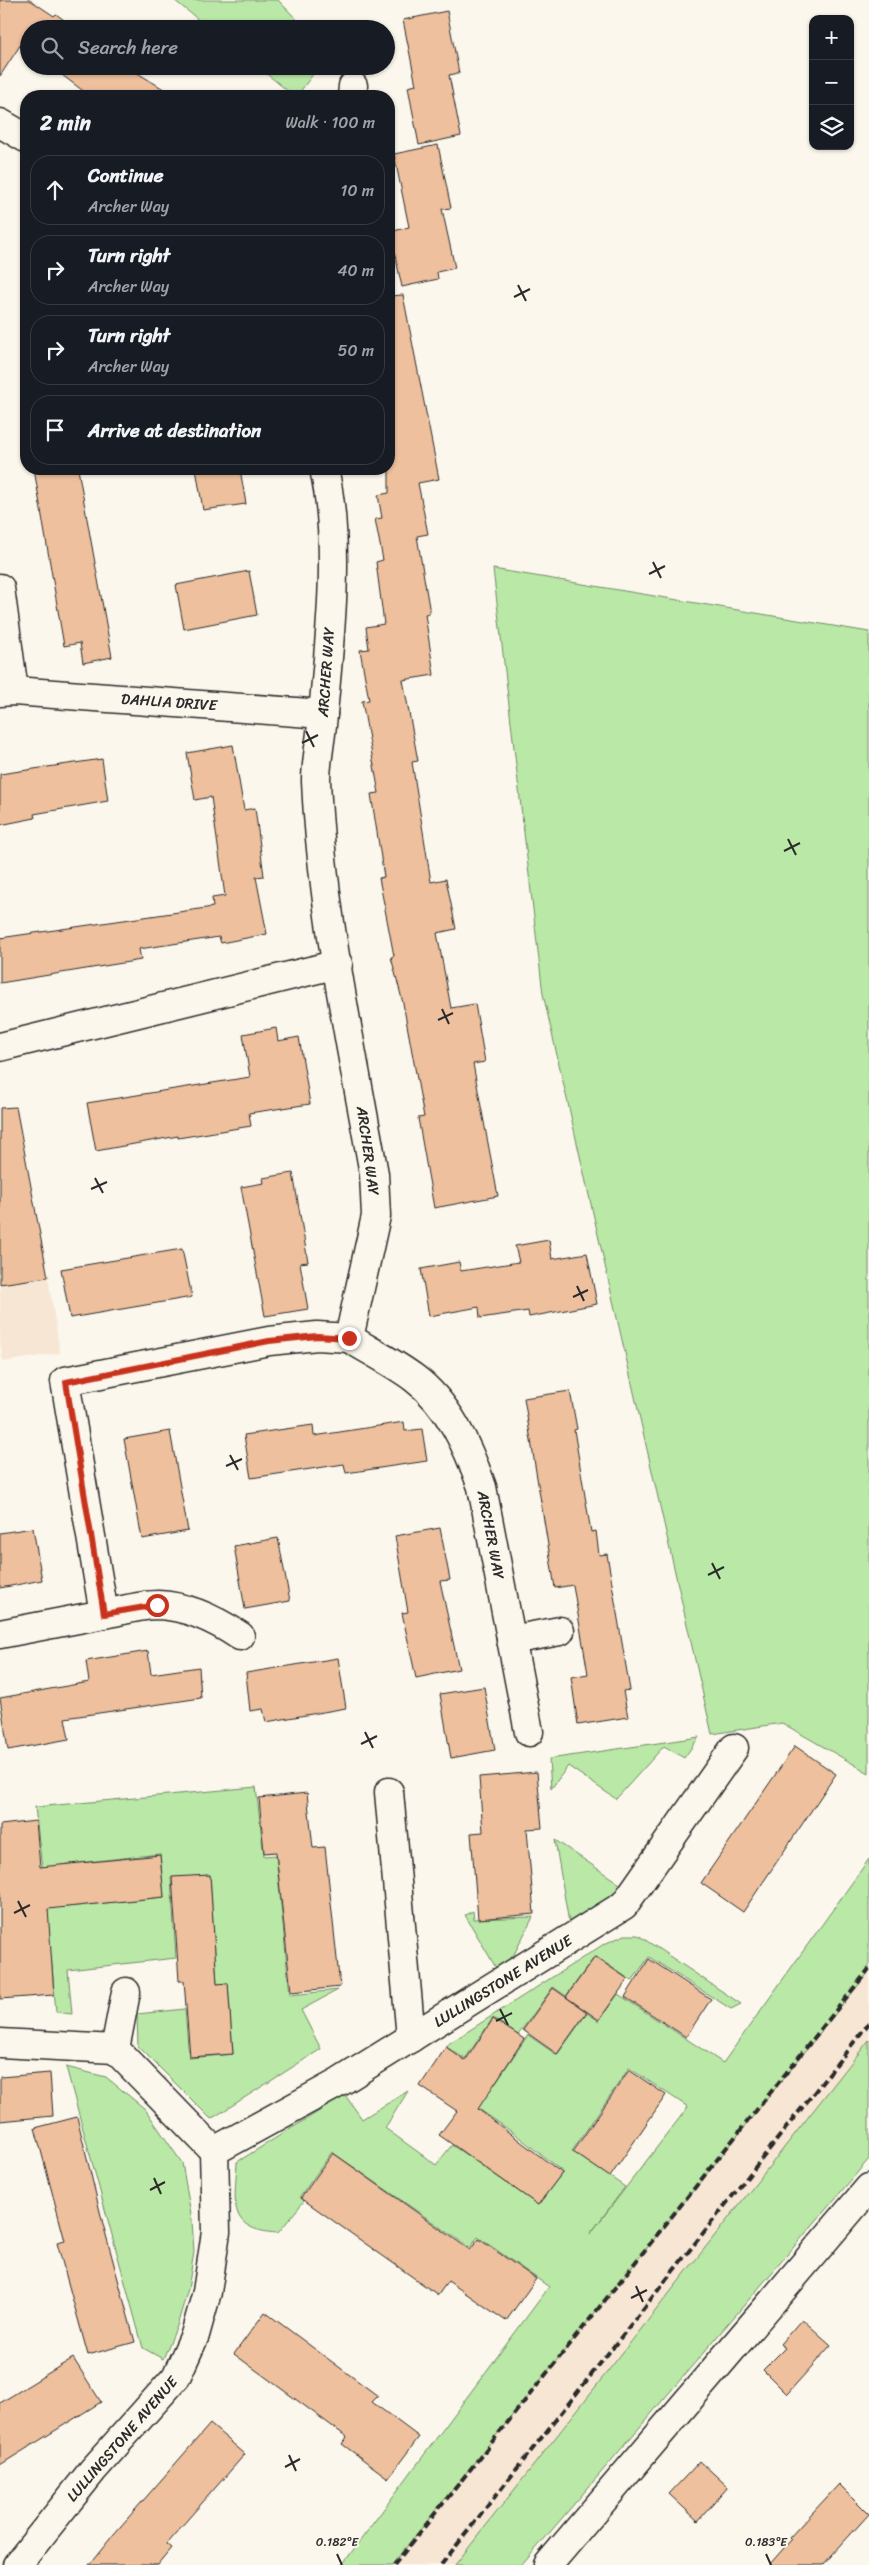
<!DOCTYPE html>
<html lang="en">
<head>
<meta charset="utf-8">
<style>
  :root { --surface:#171b24; --page:#20242c; --text:#f1f3f6; --muted:#9ea1a6; --line:#363941 }
  body { margin:0; font-family:Sriracha,sans-serif; background:var(--page); color:var(--text) }
  .controls { position:absolute; right:15px; top:15px; display:grid; overflow:hidden; border-radius:10px; box-shadow:0 1px 4px #0004 }
  .controls button { width:45px; height:45px; display:grid; place-items:center; padding:0; border:0; border-bottom:1px solid var(--line); background:var(--surface); color:var(--text); font:25px sans-serif }
  .stop { position:absolute; width:15px; height:15px; margin:-11px; border:4px solid #c8321e; border-radius:50%; background:#fff }
  .stop.end { background:#c8321e; border-color:#fff; box-shadow:0 1px 5px #0008 }
  .list { margin:0; padding:0; list-style:none }
  h2 { display:flex; justify-content:space-between; align-items:center; height:65px; margin:0; padding:0 20px; font-size:21px }
  h2 small { font-size:16px; font-weight:400; color:var(--muted) }
  .list li { display:grid; grid-template-columns:32px 1fr auto; gap:15px; align-items:center; box-sizing:border-box; height:70px; margin:0 10px 10px; padding:0 10px; border:1px solid var(--line); border-radius:20px }
  .list b { display:block; font-size:19px; white-space:nowrap }
  .list p { margin:0; font-size:16px; white-space:nowrap; color:var(--muted) }
  .list em { font-size:16px; font-style:normal; color:var(--muted) }
  .icon { flex:none; width:28px; height:28px; fill:none; stroke:currentColor; stroke-width:2; stroke-linecap:round; stroke-linejoin:round }
  .map { position:relative; flex:none; width:869px; height:2565px; overflow:hidden }
  .search { position:absolute; background:var(--surface); box-shadow:0 1px 4px #0004; left:20px; top:20px; width:375px; height:55px; display:flex; align-items:center; gap:12px; box-sizing:border-box; padding:0 18px; border-radius:28px; color:var(--muted); font-size:19px }
  .panel { position:absolute; background:var(--surface); box-shadow:0 1px 4px #0004; left:20px; top:90px; width:375px; height:385px; border-radius:20px }
  .map>svg:first-child { display:block }
  .built { fill:#f7e6d4 }
  .green { fill:#bae8a6; stroke:#728a68; fill-rule:evenodd }
  .building { fill:#eec09d; stroke:#2b2b2b }
  .lines { fill:none; stroke-linecap:round; stroke-linejoin:round }
  .minor-casing { stroke:#2b2b2b; stroke-width:31 }
  .minor { stroke:#fbf7ec; stroke-width:28 }
  .rail { stroke:#2b2b2b; stroke-width:4; stroke-dasharray:8 4; stroke-linecap:butt }
  .route { stroke:#c8321e; stroke-width:6 }
  .ticks { fill:none; stroke:#2b2b2b; stroke-width:2 }
  .labels { text-anchor:middle; dominant-baseline:central; stroke-width:4; stroke-linejoin:round; paint-order:stroke }
  .street-label { font-size:15px; fill:#2b2b2b; stroke:#fbf7ec }
  .ticks-label { font-size:12px; text-anchor:middle; fill:#2b2b2b; stroke:#fbf7ec; stroke-width:4; stroke-linejoin:round; paint-order:stroke }
</style>
</head>
<body>
<div class="map">
<svg width="869" height="2565" viewBox="0 0 869 2565">
  <rect width="100%" height="100%" fill="#fbf7ec"/>
  <filter id="ink" filterUnits="userSpaceOnUse"><feTurbulence type="fractalNoise" baseFrequency=".02" numOctaves="2"/><feDisplacementMap in="SourceGraphic" scale="10" xChannelSelector="R" yChannelSelector="G"/><feConvolveMatrix kernelMatrix="1 2 1 2 8 2 1 2 1" color-interpolation-filters="sRGB"/></filter>
  <g filter="url(#ink)">
    <g class="built">
      <polygon points="43,1245 60,1353 3,1362 0,1342 0,1253"/>
      <polygon points="869,1859 869,2159 522,2565 342,2565 625,2187 723,2063"/>
    </g>
    <g class="green">
      <polygon points="174,0 278,0 306,29 210,29"/>
      <polygon points="257,66 319,66 297,96 294,96"/>
      <polygon points="493,569 869,632 869,1773 782,1723 712,1734 543,994"/>
      <polygon points="699,1737 684,1758 664,1746 616,1799 568,1766 551,1789 549,1759"/>
      <path d="M256 1787 264 1856 276 1855 290 1995 338 1990 301 2010 321 2049 211 2119 138 2046 137 2014 185 2009 189 2058 233 2054 228 1983 217 1984 210 1875 171 1878 176 1958 68 1970 72 2014 56 2012 51 1955H25L43 1877 35 1807ZM160 1854 164 1897 65 1907 61 1865Z"/>
      <polygon points="555,1840 629,1890 571,1935"/>
      <path d="M869 1859V1972L392 2565H342L549 2287 478 2237 470 2248 332 2152 300 2197 304 2201 278 2233C226 2230 235 2203 237 2162L345 2095 362 2119 408 2091 385 2128 436 2165 452 2145 538 2205 563 2172 515 2134 463 2098 481 2071 496 2082 528 2035 557 2055 587 2013 599 2021 618 1994 723 2063ZM629 2068 688 2107 590 2234 625 2187 572 2151Z"/>
      <polygon points="473,1911 474,1919 533,1917 502,1978 465,1915"/>
      <polygon points="625,1935 638,1935 741,2004 731,2009 649,1957 632,1981 595,1956 566,1996 553,1987 518,2035 493,2018 465,2059 445,2046 604,1944"/>
      <polygon points="869,2040 869,2159 522,2565 455,2565"/>
      <polygon points="66,2067 106,2077 145,2109 182,2163 192,2220 194,2252 188,2289 177,2326 163,2359 143,2348"/>
    </g>
    <g class="building">
      <polygon points="0,0 30,0 54,16 56,14 76,29 29,29 29,50 21,44 0,76"/>
      <polygon points="447,11 459,73 449,75 461,136 419,145 408,87 416,85 403,20"/>
      <polygon points="50,66 126,66 175,96 90,96"/>
      <polygon points="438,145 451,208 442,209 455,268 437,272 438,279 402,287 390,232 409,227 394,154"/>
      <polygon points="403,295 439,479 418,483 428,534 417,536 430,613 425,614 434,675 403,680 418,761 412,762 431,882 446,879 456,929 437,933 451,1008 475,1004 485,1062 473,1064 498,1196 434,1208 418,1118 424,1117 403,1003 391,957 394,956 379,878 384,877 371,794 379,793 362,701 369,700 360,650 369,649 366,627 384,624 376,562 383,560 375,519 382,518 378,495 389,493 389,296"/>
      <polygon points="34,469 78,469 112,657 83,663 80,643 64,646"/>
      <polygon points="196,469 240,469 246,504 203,510"/>
      <polygon points="249,571 257,615 184,629 176,585"/>
      <polygon points="233,745 244,810 255,808 264,876 256,877 267,934 221,943 219,937 139,949 141,960 0,983 0,938 213,907 212,898 225,896 211,797 195,800 187,753"/>
      <polygon points="102,759 108,801 34,814 35,818 0,825 0,774"/>
      <polygon points="276,1028 278,1041 299,1037 310,1104 249,1113 251,1126 178,1138 178,1136 96,1151 87,1103 250,1077 243,1034"/>
      <polygon points="16,1107 48,1277 0,1284 0,1108"/>
      <polygon points="293,1173 308,1262 300,1263 308,1309 265,1316 241,1187 264,1183 263,1178"/>
      <polygon points="549,1240 552,1259 587,1253 597,1304 529,1317 528,1311 480,1318 479,1307 429,1316 421,1269 459,1262 461,1271 519,1262 515,1246"/>
      <polygon points="182,1249 192,1297 70,1318 61,1269"/>
      <polygon points="570,1391 577,1429 574,1430 591,1532 596,1531 599,1555 607,1554 630,1690 623,1691 628,1717 578,1725 571,1677 588,1674 573,1585 555,1588 524,1398"/>
      <polygon points="404,1422 405,1431 422,1429 427,1461 346,1473 344,1464 251,1478 244,1435 313,1425 314,1436"/>
      <polygon points="170,1431 188,1531 142,1539 124,1439"/>
      <polygon points="33,1528 42,1580 0,1588 0,1533"/>
      <polygon points="440,1528 450,1580 440,1581 459,1669 416,1678 402,1613 408,1612 395,1536"/>
      <polygon points="278,1538 290,1601 245,1609 234,1546"/>
      <polygon points="148,1651 151,1674 199,1667 201,1698 65,1718 69,1739 8,1750 0,1698 89,1682 86,1661"/>
      <polygon points="338,1658 346,1708 266,1722 263,1709 250,1711 246,1673"/>
      <polygon points="484,1687 495,1750 451,1758 440,1694"/>
      <polygon points="795,1746 836,1774 743,1912 701,1883"/>
      <polygon points="537,1772 542,1828 527,1829 534,1914 478,1919 471,1833 483,1832 479,1777"/>
      <polygon points="307,1793 313,1848 325,1847 340,1987 291,1992 276,1852 264,1853 259,1798"/>
      <polygon points="36,1821 40,1867 160,1855 164,1897 48,1909 54,1995 0,1999 0,1825"/>
      <polygon points="210,1875 217,1984 228,1983 233,2054 190,2057 184,1981 179,1981 172,1877"/>
      <polygon points="595,1957 628,1979 599,2020 566,1997"/>
      <polygon points="649,1959 711,1999 686,2037 625,1997"/>
      <polygon points="553,1988 587,2012 557,2054 523,2030"/>
      <polygon points="493,2019 524,2039 478,2109 562,2173 538,2205 439,2135 457,2111 420,2086 446,2047 465,2061"/>
      <polygon points="629,2070 666,2095 610,2177 573,2152"/>
      <polygon points="50,2073 53,2116 0,2121 0,2077"/>
      <polygon points="77,2117 103,2224 135,2342 88,2355 57,2243 65,2241 35,2128"/>
      <polygon points="333,2153 470,2250 479,2239 536,2279 506,2321 448,2281 438,2295 301,2198"/>
      <polygon points="265,2312 378,2396 372,2402 419,2437 388,2478 342,2444 347,2437 234,2354"/>
      <polygon points="802,2319 831,2345 787,2394 763,2370 785,2348 780,2344"/>
      <polygon points="73,2358 101,2402 0,2465 0,2403"/>
      <polygon points="210,2424 245,2454 166,2544 171,2548 157,2565 89,2565 114,2534"/>
      <polygon points="700,2461 728,2487 698,2521 669,2494"/>
      <polygon points="839,2484 869,2514 823,2565 769,2565 791,2540 789,2538"/>
    </g>
    <g class="lines">
      <g class="minor-casing">
        <g id="minor">
          <polyline points="352,96 353,86"/>
          <polyline points="0,123 26,138"/>
          <polyline points="0,588 14,691"/>
          <polyline points="0,692 14,691 323,714"/>
          <polyline points="0,1047 338,964"/>
          <path d="M349 1338C370 1351 394 1363 414 1378 449 1404 468 1447 482 1487L529 1732"/>
          <path d="M104 1614C121 1611 140 1605 158 1605 187 1606 216 1620 240 1636"/>
          <path d="M0 1634 104 1614 65 1381 269 1341 317 1336 349 1338 376 1216 374 1174C351 1044 322 913 316 781 316 759 322 735 323 713 330 638 341 541 324 469"/>
          <polyline points="511,1640 560,1631"/>
          <polyline points="389,1792 411,2038"/>
          <polyline points="0,2043 115,2049 214,2151"/>
          <polyline points="115,2049 126,1992"/>
          <polyline points="17,2565 93,2470 176,2377 195,2335 207,2292 216,2232 214,2151 340,2082 624,1905 734,1748"/>
          <polyline points="548,2565 869,2188"/>
        </g>
      </g>
      <use href="#minor" class="minor"/>
      <g class="rail">
        <polyline points="394,2565 869,1969"/>
        <polyline points="441,2565 869,2023"/>
      </g>
    </g>
  </g>
  <g class="lines" filter="url(#ink)">
    <polyline class="route" points="157,1605 104,1614 66,1382 269,1341 317,1336 349,1338"/>
  </g>
  <path class="ticks" d="M518 285 526 301M514 297 530 289M653 562 661 578M649 574 665 566M306 731 314 747M302 743 318 735M788 839 796 855M784 851 800 843M442 1009 449 1024M438 1020 453 1013M95 1178 103 1193M91 1189 107 1182M577 1286 584 1301M573 1297 588 1290M230 1455 238 1470M226 1466 242 1459M712 1563 720 1579M708 1575 724 1567M365 1732 373 1748M361 1744 377 1736M18 1901 26 1917M14 1913 30 1905M500 2009 508 2025M496 2021 512 2013M154 2178 161 2194M150 2190 165 2182M636 2286 643 2302M631 2298 647 2290M289 2455 296 2471M285 2467 300 2459M337 2554 342 2565M766 2554 771 2565"/>
  <g class="labels">
    <g class="street-label">
      <text transform="translate(326 672) rotate(-86)">ARCHER WAY</text>
      <text transform="translate(169 702) rotate(4)">DAHLIA DRIVE</text>
      <text transform="translate(368 1151) rotate(82)">ARCHER WAY</text>
      <text transform="translate(491 1535) rotate(79)">ARCHER WAY</text>
      <text transform="translate(503 1981) rotate(-32)">LULLINGSTONE AVENUE</text>
      <text transform="translate(122 2439) rotate(-49)">LULLINGSTONE AVENUE</text>
    </g>
  </g>
  <g class="ticks-label">
    <text x="337" y="2546">0.182°E</text>
    <text x="766" y="2546">0.183°E</text>
  </g>
</svg>
<div class="controls">
<button>+</button>
<button>−</button>
<button><svg class="icon" aria-label="layers" viewBox="0 0 24 24"><path d="M12 4l9 5-9 5-9-5zM3 14l9 5 9-5"/></svg></button>
</div>
<div class="stop" style="left:157px;top:1605px"></div>
<div class="stop end" style="left:349px;top:1338px"></div>
<div class="search"><svg class="icon" aria-label="search" viewBox="0 0 24 24"><circle cx="10" cy="10" r="6"/><path d="M15 15l6 6"/></svg>Search here</div>
<section class="panel">
<h2>2 min<small>Walk · 100 m</small></h2>
<ul class="list">
<li><svg class="icon" aria-label="ahead" viewBox="0 0 24 24"><path d="M12 20V5M6 11l6-6 6 6"/></svg><div><b>Continue</b><p>Archer Way</p></div><em>10 m</em></li>
<li><svg class="icon" aria-label="right" viewBox="0 0 24 24"><path d="M7 20v-9h11M14 6l5 5-5 5"/></svg><div><b>Turn right</b><p>Archer Way</p></div><em>40 m</em></li>
<li><svg class="icon" aria-label="right" viewBox="0 0 24 24"><path d="M7 20v-9h11M14 6l5 5-5 5"/></svg><div><b>Turn right</b><p>Archer Way</p></div><em>50 m</em></li>
<li><svg class="icon" aria-label="arrive" viewBox="0 0 24 24"><path d="M6 21V4h12l-3 4 3 4H6"/></svg><div><b>Arrive at destination</b></div></li>
</ul>
</section>
</div>
</body>
</html>
